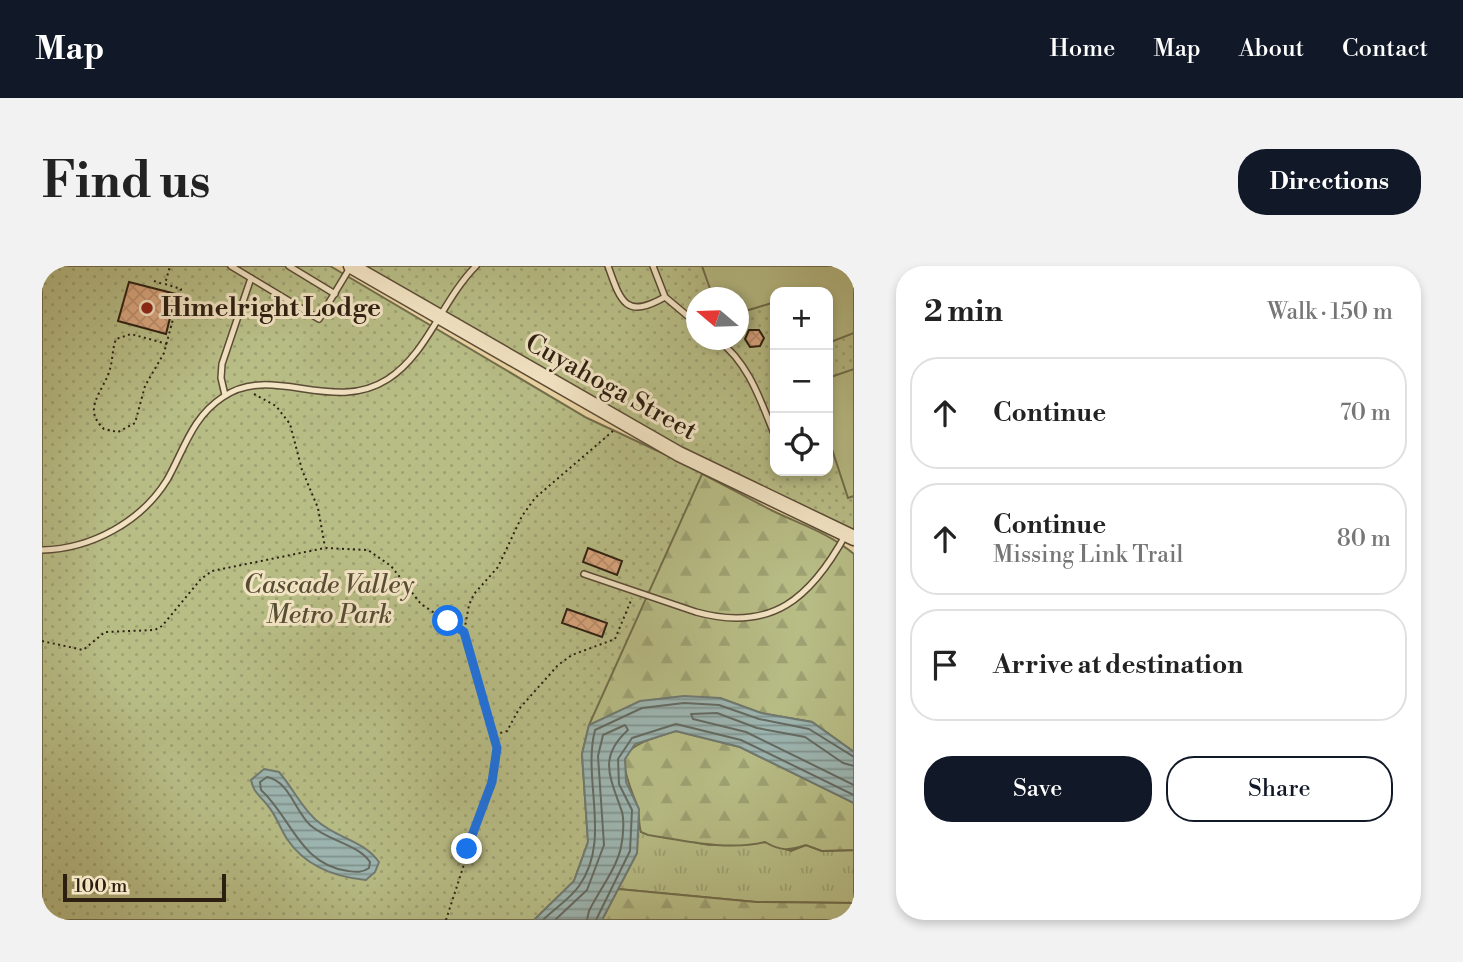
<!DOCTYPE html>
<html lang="en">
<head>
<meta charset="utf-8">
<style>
  :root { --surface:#fff; --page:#f2f2f2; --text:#222; --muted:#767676; --line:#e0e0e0; --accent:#111827 }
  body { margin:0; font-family:"Libre Bodoni",serif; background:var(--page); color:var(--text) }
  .controls { position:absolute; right:21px; top:21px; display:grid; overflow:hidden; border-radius:14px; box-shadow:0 4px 10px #0003 }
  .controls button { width:63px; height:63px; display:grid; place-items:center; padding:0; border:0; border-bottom:2px solid var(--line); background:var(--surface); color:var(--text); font:35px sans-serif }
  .compass { position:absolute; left:644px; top:21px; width:63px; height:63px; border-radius:50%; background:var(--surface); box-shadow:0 4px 10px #0003; rotate:289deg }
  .scale { position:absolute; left:21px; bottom:18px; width:163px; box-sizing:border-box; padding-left:7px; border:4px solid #2c1f11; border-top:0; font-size:19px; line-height:24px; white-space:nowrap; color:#2c1f11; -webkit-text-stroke:5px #f3e4c4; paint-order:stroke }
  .stop { position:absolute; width:21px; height:21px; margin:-16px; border:5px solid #1a73e8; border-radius:50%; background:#fff }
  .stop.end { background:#1a73e8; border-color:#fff; box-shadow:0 2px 7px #0008 }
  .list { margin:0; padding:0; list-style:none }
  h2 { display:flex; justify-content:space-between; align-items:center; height:91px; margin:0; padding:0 28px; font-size:30px }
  h2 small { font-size:23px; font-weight:400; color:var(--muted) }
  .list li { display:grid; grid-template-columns:46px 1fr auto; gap:21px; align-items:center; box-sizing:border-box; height:112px; margin:0 14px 14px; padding:0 14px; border:2px solid var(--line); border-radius:28px }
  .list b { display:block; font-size:26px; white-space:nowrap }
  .list p { margin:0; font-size:23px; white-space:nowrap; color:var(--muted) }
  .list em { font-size:23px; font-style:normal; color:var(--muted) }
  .actions { display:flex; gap:14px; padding:21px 28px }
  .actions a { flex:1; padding:16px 0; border:2px solid var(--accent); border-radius:28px; text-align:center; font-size:24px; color:var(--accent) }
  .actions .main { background:var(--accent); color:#fff }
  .icon { flex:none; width:38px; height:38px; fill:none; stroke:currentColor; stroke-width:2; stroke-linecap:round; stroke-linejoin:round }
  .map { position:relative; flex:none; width:812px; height:654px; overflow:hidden; border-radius:28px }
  header { display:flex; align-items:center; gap:42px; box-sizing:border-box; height:98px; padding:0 35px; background:var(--accent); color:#fff }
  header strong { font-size:33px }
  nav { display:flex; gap:38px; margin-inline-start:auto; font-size:24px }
  .intro { display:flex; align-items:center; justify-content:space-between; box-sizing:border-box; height:168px; padding:0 42px }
  h1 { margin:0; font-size:49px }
  .button { padding:18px 32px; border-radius:28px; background:var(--accent); color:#fff; font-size:24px; font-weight:700 }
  main { display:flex; gap:42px; padding:0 42px }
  aside { flex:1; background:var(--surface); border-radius:28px; box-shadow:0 4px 10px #0003 }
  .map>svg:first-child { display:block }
  .grass { fill:url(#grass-tufts); stroke:#726e4c; stroke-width:2 }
  .forest { fill:url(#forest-firs); stroke:#726e4c; stroke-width:2 }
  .park { fill:url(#park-dots); stroke:#726e4c; stroke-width:2; fill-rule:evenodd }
  .pitch { fill:#b8bd86; stroke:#726e4c; stroke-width:2 }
  .water { fill:url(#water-rules); stroke:#707a72; stroke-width:2 }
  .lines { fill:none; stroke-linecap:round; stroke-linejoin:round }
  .shore { stroke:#646a62; stroke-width:2 }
  .building { fill:url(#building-cross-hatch); stroke:#2c1f11; stroke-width:2 }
  .service-casing { stroke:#5c4c36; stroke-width:8 }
  .tertiary-casing { stroke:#5c4c36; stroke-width:17 }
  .path { stroke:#2c1f11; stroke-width:2; stroke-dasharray:2 3.5; stroke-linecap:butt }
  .service { stroke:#f3e4c4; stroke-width:5 }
  .tertiary { stroke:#f3e4c4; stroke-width:14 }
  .route { stroke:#1a73e8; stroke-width:9 }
  .poi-dot { fill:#8f2418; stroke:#f3e4c4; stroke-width:2.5 }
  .labels { text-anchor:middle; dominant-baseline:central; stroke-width:6; stroke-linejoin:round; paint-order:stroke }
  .poi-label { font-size:26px; font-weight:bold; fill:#2c1f11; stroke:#f3e4c4; text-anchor:start }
  .street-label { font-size:26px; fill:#2c1f11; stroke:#f3e4c4 }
  .park-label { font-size:26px; font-style:italic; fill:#564e34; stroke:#f3e4c4 }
</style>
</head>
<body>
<header>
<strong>Map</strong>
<nav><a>Home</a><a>Map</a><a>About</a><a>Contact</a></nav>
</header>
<div class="intro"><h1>Find us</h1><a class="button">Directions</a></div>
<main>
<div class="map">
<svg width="812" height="654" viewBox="0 0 812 654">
  <defs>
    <pattern id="grass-tufts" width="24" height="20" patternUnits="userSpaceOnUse" patternTransform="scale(1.75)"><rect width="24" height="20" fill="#b8bd86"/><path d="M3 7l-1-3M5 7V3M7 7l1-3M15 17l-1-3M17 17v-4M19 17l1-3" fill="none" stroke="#9ea273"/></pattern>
    <pattern id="forest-firs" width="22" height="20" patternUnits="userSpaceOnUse" patternTransform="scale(1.75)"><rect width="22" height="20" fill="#b8bd86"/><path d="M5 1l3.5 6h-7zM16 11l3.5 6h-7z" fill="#9ea273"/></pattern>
    <pattern id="park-dots" width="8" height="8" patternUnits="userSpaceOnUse" patternTransform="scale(1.75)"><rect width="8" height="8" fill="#b8bd86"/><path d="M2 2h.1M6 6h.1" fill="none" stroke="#9ea273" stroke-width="1.8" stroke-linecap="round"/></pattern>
    <pattern id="water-rules" width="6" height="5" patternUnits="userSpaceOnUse" patternTransform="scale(1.75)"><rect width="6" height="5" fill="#9db6b2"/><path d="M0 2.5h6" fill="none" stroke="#80938f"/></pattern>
    <pattern id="building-cross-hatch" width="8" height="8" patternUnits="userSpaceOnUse" patternTransform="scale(1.75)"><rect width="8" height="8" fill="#dba77f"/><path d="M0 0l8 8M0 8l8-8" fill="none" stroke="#bc8f6d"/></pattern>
  </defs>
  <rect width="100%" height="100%" fill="#ecd5a5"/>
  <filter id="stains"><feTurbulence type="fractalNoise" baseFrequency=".00286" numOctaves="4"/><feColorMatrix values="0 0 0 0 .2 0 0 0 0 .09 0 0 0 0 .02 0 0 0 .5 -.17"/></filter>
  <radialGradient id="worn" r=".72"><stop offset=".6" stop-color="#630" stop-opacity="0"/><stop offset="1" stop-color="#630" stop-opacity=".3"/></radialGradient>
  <polygon class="grass" points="596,556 599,566 667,579 723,576 749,585 764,579 780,585 812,584 812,637 714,636 576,623 595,587"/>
  <g class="forest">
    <path d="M590 175C640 195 684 221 731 245 760 259 787 267 812 288V486L770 456 719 447 678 432 547 459Z"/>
    <path d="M634 465 698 481 812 537V584L780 585 764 579C747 585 738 585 723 576 686 585 644 575 606 569L599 566C596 557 598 547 595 539 572 483 580 482 634 465Z"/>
    <polygon points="576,623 714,636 812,637 812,654 560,654"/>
  </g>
  <g class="park">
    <polygon points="0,0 288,0 545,152 661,206 547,459 540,488 546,576 532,615 492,654 0,654"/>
    <path d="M321 0H812V272L637 188ZM733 26H786V205H733ZM654 32H696V74H654Z"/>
  </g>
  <g class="pitch">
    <polygon points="660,0 812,0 812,67 786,77 786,26 733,26 733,36 697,47 696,32 671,31"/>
    <polygon points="812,103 812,230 806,232 786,171 786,112"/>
  </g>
  <g class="water">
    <polygon points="642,430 678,432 719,447 770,456 812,486 812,537 698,481 634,465 593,478 583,493 584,516 597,543 595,587 560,654 492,654 532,615 546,576 540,488 547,459 598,435"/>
    <path d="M222 503 237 506C250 521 260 542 274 554 295 573 320 573 337 596L333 606 324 614C293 611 263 600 245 573 238 562 234 549 226 540 218 529 212 528 209 514Z"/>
  </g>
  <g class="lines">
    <g class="shore">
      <polyline points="812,500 801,497 763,471 715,462 675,447 649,448 651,453 704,466 812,519"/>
      <path d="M225 511C247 515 253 545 268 559 286 575 316 578 328 596L327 602C320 607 314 606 306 605 258 599 249 551 219 524L218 516Z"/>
      <path d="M501 654C512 643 528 633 537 620 570 574 540 514 553 464L600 442 642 437 677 439 717 453 767 463 812 491"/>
      <path d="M513 654 545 624 562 579 556 490 561 469 583 459 586 464C556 491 568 511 579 543 583 552 581 572 579 581 575 602 556 626 547 645L545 654"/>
      <polyline points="554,654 588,585 590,544 577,518 576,493 590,472 634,458 699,474 812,529"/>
    </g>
  </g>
  <g class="building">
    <polygon points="87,16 134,28 124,68 76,55"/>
    <polygon points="707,64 717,64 722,72 718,80 708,81 703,73"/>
    <polygon points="546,282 580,295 575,309 541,296"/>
    <polygon points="525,343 565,357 560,371 520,357"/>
  </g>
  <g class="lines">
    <g class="service-casing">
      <g id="service">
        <polyline points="189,0 277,53 309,0"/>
        <polyline points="247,0 293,28"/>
        <path d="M566 0C579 37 584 53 623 31"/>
        <polyline points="611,0 623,31 654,57"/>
        <path d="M676 74C707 97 719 136 733 170"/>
        <polyline points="183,129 179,112 180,98 209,12"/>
        <path d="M0 284C49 283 99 256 125 214 142 184 150 151 181 131 231 97 290 149 346 113 386 87 400 34 434 0"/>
        <path d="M542 308 654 346C730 367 769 332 804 268"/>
      </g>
    </g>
    <g class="tertiary-casing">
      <polyline id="tertiary" points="309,0 637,188 812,272"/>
    </g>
    <g class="path">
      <polyline points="112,15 121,18"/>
      <path d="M125 78 89 68 74 73C70 83 71 95 67 106 60 127 40 143 62 163L76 166 93 157 103 120 122 87 139 23 123 18 128 0"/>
      <polyline points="212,128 234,140 248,158 260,204 276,242 283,281"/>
      <polyline points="571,165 493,232 480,250 456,301 432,328 427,339 422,366 449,464 458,467 465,465 477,443 516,399 530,389 573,373 590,332"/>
      <polyline points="0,375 41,384 63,366 113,364 120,360 159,313 170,305 283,282 326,284 349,300 379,338 421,366"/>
      <polyline points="404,654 455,496 449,465"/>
    </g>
    <use href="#service" class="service"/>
    <use href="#tertiary" class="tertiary"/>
  </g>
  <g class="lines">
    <polyline class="route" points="406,355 422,366 455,482 450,516 425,583"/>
  </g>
  <circle class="poi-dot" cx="105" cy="42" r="7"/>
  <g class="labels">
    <g class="poi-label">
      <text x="119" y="42">Himelright Lodge</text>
    </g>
    <g class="street-label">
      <text transform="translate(569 121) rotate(29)">Cuyahoga Street</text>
    </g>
    <g class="park-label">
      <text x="287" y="319">Cascade Valley<tspan x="287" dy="30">Metro Park</tspan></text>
    </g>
  </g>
  <rect width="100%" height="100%" filter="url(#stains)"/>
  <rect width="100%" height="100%" fill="url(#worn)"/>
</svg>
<div class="controls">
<button>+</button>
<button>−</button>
<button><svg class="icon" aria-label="locate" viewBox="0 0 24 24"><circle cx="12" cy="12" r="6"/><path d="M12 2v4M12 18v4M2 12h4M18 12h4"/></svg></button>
</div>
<svg class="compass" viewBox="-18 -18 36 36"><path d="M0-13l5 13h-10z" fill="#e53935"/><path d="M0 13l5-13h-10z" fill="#767676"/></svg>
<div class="scale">100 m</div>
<div class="stop" style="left:406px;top:355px"></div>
<div class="stop end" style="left:425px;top:583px"></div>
</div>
<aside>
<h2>2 min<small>Walk · 150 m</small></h2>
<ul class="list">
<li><svg class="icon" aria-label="ahead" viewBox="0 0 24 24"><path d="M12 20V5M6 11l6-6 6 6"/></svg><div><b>Continue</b></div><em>70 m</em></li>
<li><svg class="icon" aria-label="ahead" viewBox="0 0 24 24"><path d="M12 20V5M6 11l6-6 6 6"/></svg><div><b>Continue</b><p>Missing Link Trail</p></div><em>80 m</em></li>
<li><svg class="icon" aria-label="arrive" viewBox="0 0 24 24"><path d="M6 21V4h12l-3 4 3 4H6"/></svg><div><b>Arrive at destination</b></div></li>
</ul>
<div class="actions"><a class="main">Save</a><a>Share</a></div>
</aside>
</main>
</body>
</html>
